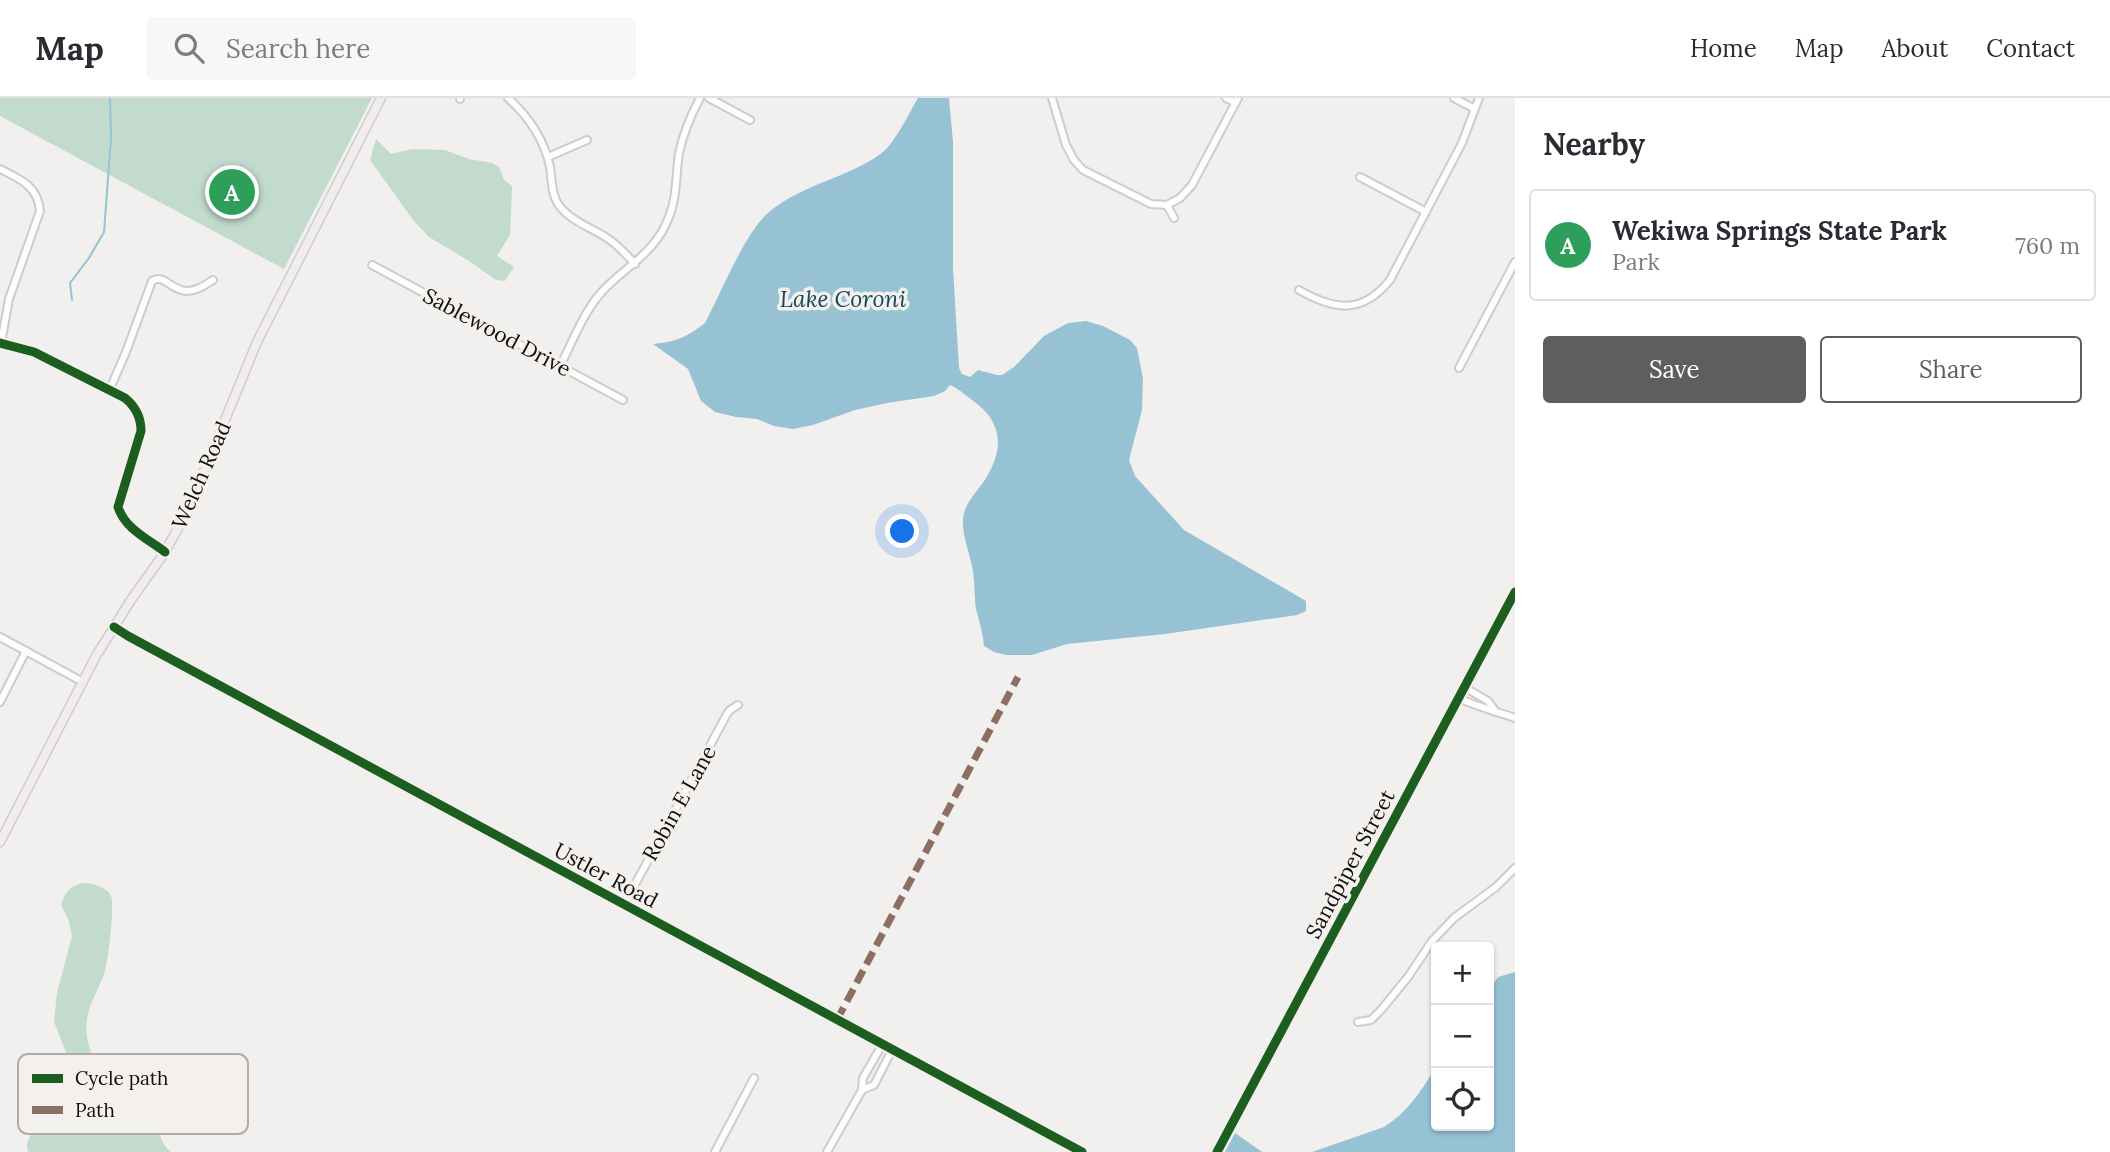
<!DOCTYPE html>
<html lang="en">
<head>
<meta charset="utf-8">
<style>
  :root { --surface:#fff; --page:#f7f7f7; --text:#2b2b33; --muted:#7c7c81; --line:#e1e1e2; --accent:#5e5e5c }
  body { margin:0; font-family:Lora,serif; background:var(--page); color:var(--text) }
  .controls { position:absolute; right:21px; bottom:21px; display:grid; overflow:hidden; border-radius:7px; box-shadow:0 2px 5px #0004 }
  .controls button { width:63px; height:63px; display:grid; place-items:center; padding:0; border:0; border-bottom:2px solid var(--line); background:var(--surface); color:var(--text); font:35px sans-serif }
  .you { position:absolute; left:903px; top:434px; width:24px; height:24px; margin:-18px; border:5px solid #fff; border-radius:50%; background:#1a73e8; box-shadow:0 0 0 10px #1a73e833 }
  .badge { display:grid; place-items:center; width:46px; height:46px; border-radius:50%; background:var(--accent); color:#fff; font-size:23px; font-weight:700 }
  .pin { position:absolute; translate:-50% -50%; border:4px solid #fff; box-shadow:0 2px 7px #0006 }
  .list { margin:0; padding:0; list-style:none }
  h2 { display:flex; justify-content:space-between; align-items:center; height:91px; margin:0; padding:0 28px; font-size:30px }
  h2 small { font-size:23px; font-weight:400; color:var(--muted) }
  .list li { display:grid; grid-template-columns:46px 1fr auto; gap:21px; align-items:center; box-sizing:border-box; height:112px; margin:0 14px 14px; padding:0 14px; border:2px solid var(--line); border-radius:7px }
  .list b { display:block; font-size:26px; white-space:nowrap }
  .list p { margin:0; font-size:23px; white-space:nowrap; color:var(--muted) }
  .list em { font-size:23px; font-style:normal; color:var(--muted) }
  .actions { display:flex; gap:14px; padding:21px 28px }
  .actions a { flex:1; padding:16px 0; border:2px solid var(--accent); border-radius:7px; text-align:center; font-size:24px; color:var(--accent) }
  .actions .main { background:var(--accent); color:#fff }
  .icon { flex:none; width:38px; height:38px; fill:none; stroke:currentColor; stroke-width:2; stroke-linecap:round; stroke-linejoin:round }
  .map { position:relative; flex:none; width:1515px; height:1054px; overflow:hidden }
  header { display:flex; align-items:center; gap:42px; box-sizing:border-box; height:98px; padding:0 35px; background:var(--surface); border-bottom:2px solid var(--line) }
  header strong { font-size:33px }
  nav { display:flex; gap:38px; margin-inline-start:auto; font-size:24px }
  .search { width:490px; height:63px; background:var(--page); display:flex; align-items:center; gap:18px; box-sizing:border-box; padding:0 24px; border-radius:7px; color:var(--muted); font-size:26px }
  main { display:flex }
  aside { flex:1; background:var(--surface) }
  .map>svg:first-child { display:block }
  .green { fill:#c3dbce }
  .water { fill:#96c2d4 }
  .lines { fill:none; stroke-linecap:round; stroke-linejoin:round }
  .stream { stroke:#96c2d4; stroke-width:2 }
  .minor-casing { stroke:#cdcccb; stroke-width:10 }
  .major-casing { stroke:#cfcecd; stroke-width:11 }
  .minor { stroke:#fdfdfc; stroke-width:6 }
  .major { stroke:#f1eced; stroke-width:8 }
  .quiet { stroke:#8d6e63; stroke-width:7; stroke-dasharray:14 7; stroke-linecap:butt }
  .cycleway-casing { stroke:#f3f0ed; stroke-width:13 }
  .cycleway { stroke:#1b5e20; stroke-width:9 }
  .labels { text-anchor:middle; dominant-baseline:central; stroke-width:7; stroke-linejoin:round; paint-order:stroke }
  .street-label { font-size:21px; fill:#0f0f0e; stroke:#f3f0ed }
  .water-label { font-size:23px; font-style:italic; fill:#14495d; stroke:#f3f0ed }
  .key { fill:#f3f0ed; stroke:#afacaa; stroke-width:2 }
  .key-label { font-size:19px; fill:#0f0f0e }
</style>
</head>
<body>
<header>
<strong>Map</strong>
<div class="search"><svg class="icon" aria-label="search" viewBox="0 0 24 24"><circle cx="10" cy="10" r="6"/><path d="M15 15l6 6"/></svg>Search here</div>
<nav><a>Home</a><a>Map</a><a>About</a><a>Contact</a></nav>
</header>
<main>
<div class="map">
<svg width="1515" height="1054" viewBox="0 0 1515 1054">
  <rect width="100%" height="100%" fill="#f2f0ee"/>
  <g class="green">
    <polygon points="0,0 372,0 284,171 0,18"/>
    <polygon points="376,41 391,56 412,51 445,52 469,61 492,65 499,69 504,82 512,88 510,137 497,158 514,169 505,183 496,182 469,163 429,139 413,122 370,62"/>
    <path d="M83 785C92 785 107 789 111 798 115 806 108 863 105 873 98 896 83 911 87 938 89 956 101 979 116 988 129 996 143 996 151 1011 160 1025 156 1041 171 1054H28L27 1046 45 997 65 964 67 957 54 924 57 895 72 838 69 823 61 807C66 793 69 789 83 785Z"/>
  </g>
  <g class="water">
    <path d="M918 0H949L953 44V170L959 270 962 276 970 279 978 272 997 277H1002L1014 269 1044 238 1068 225 1086 223 1103 228 1130 242 1137 250 1143 281 1142 312 1129 362 1135 378 1184 432 1306 503V513L1297 517 1165 536 1067 546 1032 557H1006L994 554 984 548C983 535 979 523 976 511 974 497 975 482 972 468 969 453 962 437 963 421 964 405 978 393 986 380 1005 349 1002 323 972 302 964 296 959 291 950 287L945 293 934 298 887 305 855 312 813 327 793 331 774 328 757 321 736 319 715 314 701 303 688 271 653 246C676 244 687 239 705 225 721 195 745 134 769 114 802 86 849 80 883 54 896 43 909 15 918 0Z"/>
    <path d="M1515 874V1054H1312L1384 1029C1407 1015 1422 992 1436 969V1028H1489V892L1498 879Z"/>
    <polygon points="1235,1035 1262,1054 1225,1054"/>
  </g>
  <g class="lines">
    <polyline class="stream" points="72,202 70,185 89,160 104,134 111,40 110,0"/>
    <g class="minor-casing">
      <g id="minor">
        <path d="M508 0C529 19 544 41 550 69 552 81 551 95 558 106 570 123 590 129 607 140 618 147 626 156 635 166"/>
        <polyline points="709,0 750,22"/>
        <polyline points="1052,0 1066,47 1074,62 1083,72 1151,106 1167,107 1180,100 1192,87 1238,0"/>
        <polyline points="1226,0 1236,5"/>
        <polyline points="1454,0 1475,11"/>
        <polyline points="460,1 460,0"/>
        <polyline points="548,59 587,42"/>
        <path d="M0 71C20 81 38 88 40 113L9 201 1 245"/>
        <polyline points="1360,79 1426,114"/>
        <polyline points="1167,107 1174,120"/>
        <polyline points="372,167 623,302"/>
        <path d="M1299 192C1334 212 1362 217 1390 182L1462 45 1479 0"/>
        <path d="M0 245 34 254 125 300C136 309 141 319 141 333L118 409C125 431 148 441 165 454"/>
        <path d="M560 268C572 245 582 218 599 197 620 172 650 159 665 128 678 102 675 82 679 55 683 36 691 17 700 0"/>
        <polyline points="1459,270 1515,164"/>
        <path d="M109 293 126 254 152 183C164 175 171 193 187 193 197 193 205 187 213 182"/>
        <polyline points="114,529 128,538 1082,1054"/>
        <polyline points="0,539 83,584"/>
        <polyline points="1464,589 1488,603 1496,614"/>
        <path d="M1458 600C1478 609 1495 613 1515 620"/>
        <polyline points="0,604 26,553"/>
        <polyline points="624,807 727,616 730,612 738,607"/>
        <polyline points="1358,924 1371,922 1381,912 1408,879 1432,843 1454,820 1496,789 1515,770"/>
        <polyline points="862,992 874,987 892,952"/>
        <polyline points="715,1054 754,980"/>
        <polyline points="827,1054 862,992 863,980 882,947"/>
        <polyline points="1217,1054 1515,494"/>
      </g>
    </g>
    <g class="major-casing">
      <polyline id="major" points="0,744 96,558 131,502 165,454 188,412 257,244 381,0"/>
    </g>
    <use href="#minor" class="minor"/>
    <use href="#major" class="major"/>
    <polyline class="quiet" points="837,922 1018,579"/>
    <g class="cycleway-casing">
      <g id="cycleway">
        <path d="M0 245 34 254 125 300C136 309 141 319 141 333L118 409C125 431 148 441 165 454"/>
        <polyline points="114,529 128,538 1082,1054"/>
        <polyline points="1217,1054 1515,494"/>
      </g>
    </g>
    <use href="#cycleway" class="cycleway"/>
  </g>
  <g class="labels">
    <g class="street-label">
      <text transform="translate(497 234) rotate(28)">Sablewood Drive</text>
      <text transform="translate(201 377) rotate(-66)">Welch Road</text>
      <text transform="translate(679 705) rotate(-61)">Robin E Lane</text>
      <text transform="translate(1350 766) rotate(-62)">Sandpiper Street</text>
      <text transform="translate(606 777) rotate(28)">Ustler Road</text>
    </g>
    <g class="water-label">
      <text x="843" y="200">Lake Coroni</text>
    </g>
  </g>
  <rect x="18" y="956" width="230" height="80" rx="10" class="key"/>
  <rect x="32" y="976" width="31" height="9" fill="#1b5e20"/>
  <rect x="32" y="1008" width="31" height="8" fill="#8d6e63"/>
  <g class="key-label">
    <text x="75" y="987">Cycle path</text>
    <text x="75" y="1019">Path</text>
  </g>
</svg>
<div class="controls">
<button>+</button>
<button>−</button>
<button><svg class="icon" aria-label="locate" viewBox="0 0 24 24"><circle cx="12" cy="12" r="6"/><path d="M12 2v4M12 18v4M2 12h4M18 12h4"/></svg></button>
</div>
<div class="you"></div>
<div class="pin badge" style="left:232px;top:94px;background:#2e9e5b">A</div>
</div>
<aside>
<h2>Nearby<small></small></h2>
<ul class="list">
<li><span class="badge" style="background:#2e9e5b">A</span><div><b>Wekiwa Springs State Park</b><p>Park</p></div><em>760 m</em></li>
</ul>
<div class="actions"><a class="main">Save</a><a>Share</a></div>
</aside>
</main>
</body>
</html>
